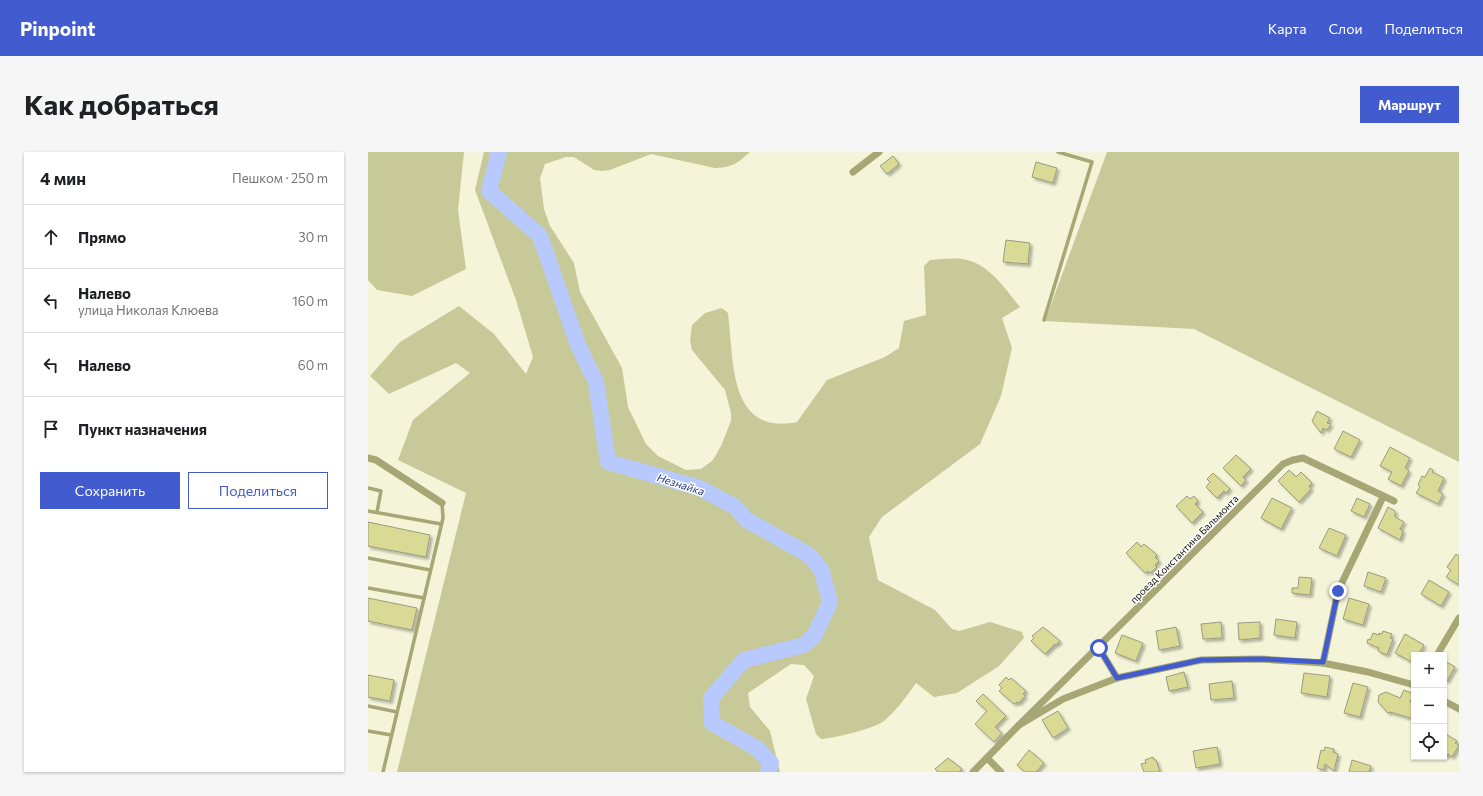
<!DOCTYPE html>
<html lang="ru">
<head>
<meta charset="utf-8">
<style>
  :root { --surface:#fff; --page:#f6f6f6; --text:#202124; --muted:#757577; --line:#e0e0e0; --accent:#425cd0 }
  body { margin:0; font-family:Commissioner,sans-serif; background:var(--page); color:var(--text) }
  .controls { position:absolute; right:12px; bottom:12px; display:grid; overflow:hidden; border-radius:0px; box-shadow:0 1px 3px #0004 }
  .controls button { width:36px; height:36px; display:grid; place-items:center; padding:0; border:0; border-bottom:1px solid var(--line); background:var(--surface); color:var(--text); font:20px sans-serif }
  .stop { position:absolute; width:12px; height:12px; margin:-9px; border:3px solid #425cd0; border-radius:50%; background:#fff }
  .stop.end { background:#425cd0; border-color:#fff; box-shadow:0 1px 4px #0008 }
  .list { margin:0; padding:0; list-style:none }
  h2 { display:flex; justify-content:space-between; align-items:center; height:52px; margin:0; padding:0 16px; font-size:17px }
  h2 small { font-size:13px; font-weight:400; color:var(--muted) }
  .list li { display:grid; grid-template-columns:26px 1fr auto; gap:12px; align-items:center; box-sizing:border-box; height:64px; padding:0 16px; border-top:1px solid var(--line) }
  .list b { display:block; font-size:15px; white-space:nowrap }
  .list p { margin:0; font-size:13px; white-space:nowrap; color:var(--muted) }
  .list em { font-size:13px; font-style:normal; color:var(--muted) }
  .actions { display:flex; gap:8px; padding:12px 16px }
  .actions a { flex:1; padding:9px 0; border:1px solid var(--accent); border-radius:0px; text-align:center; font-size:14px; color:var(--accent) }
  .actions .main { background:var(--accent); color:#fff }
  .icon { flex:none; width:22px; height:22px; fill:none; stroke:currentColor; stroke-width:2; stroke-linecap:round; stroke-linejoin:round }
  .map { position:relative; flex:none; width:1091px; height:620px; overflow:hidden; border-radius:0px }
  header { display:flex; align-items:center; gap:24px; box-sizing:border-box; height:56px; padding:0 20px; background:var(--accent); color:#fff }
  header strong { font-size:19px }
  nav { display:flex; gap:22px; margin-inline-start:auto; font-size:14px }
  .intro { display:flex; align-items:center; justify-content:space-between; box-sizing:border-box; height:96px; padding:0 24px }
  h1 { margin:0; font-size:28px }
  .button { padding:10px 18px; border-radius:0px; background:var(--accent); color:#fff; font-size:14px; font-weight:700 }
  main { display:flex; gap:24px; padding:0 24px }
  aside { flex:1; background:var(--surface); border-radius:0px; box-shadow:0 1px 3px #0004 }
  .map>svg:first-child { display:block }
  .green { fill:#c7c998 }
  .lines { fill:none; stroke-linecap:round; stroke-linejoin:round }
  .river { stroke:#b8cafd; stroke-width:16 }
  .building { fill:#d9db94; stroke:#9a9b81; filter:url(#shadow) }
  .service { stroke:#a6a775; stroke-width:3.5 }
  .minor { stroke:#a6a775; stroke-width:7 }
  .route { stroke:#425cd0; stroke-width:5 }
  .labels { text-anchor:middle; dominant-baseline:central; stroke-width:3; stroke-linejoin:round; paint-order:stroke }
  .street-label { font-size:10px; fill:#14140a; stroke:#fff }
  .water-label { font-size:11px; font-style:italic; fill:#283a81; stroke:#fff }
</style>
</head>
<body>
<header>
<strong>Pinpoint</strong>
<nav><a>Карта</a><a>Слои</a><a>Поделиться</a></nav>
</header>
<div class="intro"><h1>Как добраться</h1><a class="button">Маршрут</a></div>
<main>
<aside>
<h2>4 мин<small>Пешком · 250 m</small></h2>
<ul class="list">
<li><svg class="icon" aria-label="ahead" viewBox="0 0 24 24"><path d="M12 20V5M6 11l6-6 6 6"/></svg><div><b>Прямо</b></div><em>30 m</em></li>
<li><svg class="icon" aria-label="left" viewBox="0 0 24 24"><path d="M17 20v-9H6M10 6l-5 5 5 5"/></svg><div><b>Налево</b><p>улица Николая Клюева</p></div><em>160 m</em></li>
<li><svg class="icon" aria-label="left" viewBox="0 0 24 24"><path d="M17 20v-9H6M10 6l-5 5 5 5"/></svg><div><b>Налево</b></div><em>60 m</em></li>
<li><svg class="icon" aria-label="arrive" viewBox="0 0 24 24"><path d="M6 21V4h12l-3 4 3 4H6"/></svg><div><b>Пункт назначения</b></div></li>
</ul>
<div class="actions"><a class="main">Сохранить</a><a>Поделиться</a></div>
</aside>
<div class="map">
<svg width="1091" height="620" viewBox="0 0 1091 620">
  <defs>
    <filter id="shadow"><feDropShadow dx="2.5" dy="2.5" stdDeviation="1" flood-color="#0004"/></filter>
  </defs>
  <rect width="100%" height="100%" fill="#f3f4d8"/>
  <g class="green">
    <polygon points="0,0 96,0 90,58 98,117 44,144 9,138 0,128"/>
    <path d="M116 0H382C370 11 363 16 347 16L283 2 242 18 234 19 226 18 206 5H198L177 12 172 26 176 57 182 74 206 111 212 140 254 216 260 255 278 292 290 304 318 318 333 317 345 308 353 294 363 269V261L357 238 324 198 322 189 324 173 337 161 354 156 360 161C366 208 360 284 429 270L459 228 517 205 531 196 536 169 558 163 556 114 562 108C573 107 588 105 599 108 623 114 638 138 652 155L634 166 644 196 633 244 612 292 514 365 501 385 510 428 567 458 584 477 591 479 622 470 654 480 656 486 631 514 589 541 566 545 548 531C538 545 529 558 516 569 505 577 467 586 453 587L448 582 438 547 446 524 436 513 423 512 380 541 382 555 402 579 412 620H29L98 341 30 308 45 268 102 221 88 211 21 242 2 224 32 190 91 154 126 182 158 222 165 205 148 148 107 38Z"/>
    <polygon points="739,0 1091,0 1091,310 826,177 677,169"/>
  </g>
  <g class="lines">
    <polyline class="river" points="131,0 121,39 172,84 210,193 228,230 240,310 332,336 366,354 379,368 441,403 453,417 462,450 446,484 436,493 376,508 343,546 344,571 390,597 403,611 400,620"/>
  </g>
  <g class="building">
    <polygon points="525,4 531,12 519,22 512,14"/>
    <polygon points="668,10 689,16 685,31 664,25"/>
    <polygon points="638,88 662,91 660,112 635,110"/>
    <polygon points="949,259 962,266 959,271 963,272 959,278 955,276 953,281 944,269"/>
    <polygon points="975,279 992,288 983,305 966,297"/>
    <polygon points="1022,295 1042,306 1037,316 1041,319 1033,334 1020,327 1024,320 1012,314"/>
    <polygon points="868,303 883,317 875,325 878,328 873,334 855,316"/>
    <polygon points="1062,316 1065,318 1064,320 1076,326 1070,339 1075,342 1070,352 1048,341 1052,335 1050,333 1054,324 1057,325"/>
    <polygon points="921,318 928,325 933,320 944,331 941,334 943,337 931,350 910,329"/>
    <polygon points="845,321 862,337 858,341 856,339 849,346 838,335 842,330 839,327"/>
    <polygon points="819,344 822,347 826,344 830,349 827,352 835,360 824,371 808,354"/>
    <polygon points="904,346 924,356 913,377 893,366"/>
    <polygon points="989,346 1002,352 996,365 983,359"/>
    <polygon points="1020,355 1027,359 1027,365 1036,370 1032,377 1035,379 1032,388 1010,376"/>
    <polygon points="0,370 62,383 58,405 0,394"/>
    <polygon points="961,376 978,383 969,404 951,396"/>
    <polygon points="769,390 773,395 776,392 789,403 787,405 791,409 787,413 789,415 782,421 780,419 777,421 758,401"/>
    <polygon points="1088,402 1091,404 1091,433 1078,425 1083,418 1079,415"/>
    <polygon points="1000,420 1018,426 1013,440 996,434"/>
    <polygon points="931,425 944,426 942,443 924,441 924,436 930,436"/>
    <polygon points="1061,428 1081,440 1073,454 1053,442"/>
    <polygon points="0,446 49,456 44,478 0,469"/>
    <polygon points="981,446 1001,452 995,473 975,467"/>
    <polygon points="908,467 929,470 927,486 906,483"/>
    <polygon points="853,470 854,486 835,487 833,472"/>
    <polygon points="892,470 892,486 871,488 870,471"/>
    <polygon points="675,475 692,489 688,493 687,492 677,502 663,489 666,486 664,484"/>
    <polygon points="808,475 812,494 791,498 788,479"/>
    <polygon points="1015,479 1024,482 1022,486 1025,487 1019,503 1010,499 1011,496 999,491 1000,487 1002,488 1005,481 1011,483 1011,481 1014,482"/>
    <polygon points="1037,482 1056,493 1050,503 1046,503 1046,511 1027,501"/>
    <polygon points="754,483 775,491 768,509 747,501"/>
    <polygon points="1077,509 1087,515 1079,529 1076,527"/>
    <polygon points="816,520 820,535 801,539 798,525"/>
    <polygon points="936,521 962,524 959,545 933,541"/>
    <polygon points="0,523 26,528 22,549 0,545"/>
    <polygon points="638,525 641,528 643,526 658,539 655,542 657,544 651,551 649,550 646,552 631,539 634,536 631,533"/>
    <polygon points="864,529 866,546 843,548 841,532"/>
    <polygon points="985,531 1000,535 992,565 976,561"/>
    <polygon points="1036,538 1046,542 1042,550 1046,552 1046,570 1042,566 1022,560 1020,561 1010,550 1011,543 1018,540 1032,546"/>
    <polygon points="615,542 638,564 627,575 634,581 626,590 607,572 619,559 608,549"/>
    <polygon points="690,559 700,576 685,586 674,568"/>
    <polygon points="1076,581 1089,589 1087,591 1091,593 1084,605 1080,602 1078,605 1076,603"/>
    <polygon points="849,595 852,612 828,616 825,599"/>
    <polygon points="957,595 966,597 965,600 970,602 966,619 957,612 956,618 949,616 953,598 956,599"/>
    <polygon points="661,598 676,611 668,620 657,620 649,613"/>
    <polygon points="785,605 786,608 788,608 792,620 776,620 773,612 778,611 777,608"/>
    <polygon points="580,606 594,617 591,620 570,620 567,617"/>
    <polygon points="984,608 1003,614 1001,620 981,620"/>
  </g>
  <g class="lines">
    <g class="service">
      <polyline points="676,168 724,10 690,0"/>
      <polyline points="0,336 13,339 9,360"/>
      <polyline points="0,359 73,372"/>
      <polyline points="0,406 62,418"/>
      <polyline points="0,436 56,446"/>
      <polyline points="0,554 29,560"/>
      <polyline points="0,579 23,583"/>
      <polyline points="15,620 75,366 74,351"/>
    </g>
    <g class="minor">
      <polyline points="485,20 511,0"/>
      <polyline points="0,306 8,308 74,351"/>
      <polyline points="731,496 749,526"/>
      <polyline points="1069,503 1091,466"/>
      <polyline points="955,511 970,439 1015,345"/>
      <polyline points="1076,549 1091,557"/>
      <polyline points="651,573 915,312 925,308 935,306 1026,349"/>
      <polyline points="619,606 633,620"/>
      <polyline points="605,620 651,573 695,547 749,526 833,508 892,507 955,511 1000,520 1046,533"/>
    </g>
  </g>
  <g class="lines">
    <polyline class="route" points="731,496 749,526 833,508 892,507 955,510 970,439"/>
  </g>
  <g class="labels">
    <g class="street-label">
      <text transform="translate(816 397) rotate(-45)">проезд Константина Бальмонта</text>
    </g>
    <g class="water-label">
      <text transform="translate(313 332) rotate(18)">Незнайка</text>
    </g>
  </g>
</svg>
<div class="controls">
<button>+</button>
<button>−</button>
<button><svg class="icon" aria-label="locate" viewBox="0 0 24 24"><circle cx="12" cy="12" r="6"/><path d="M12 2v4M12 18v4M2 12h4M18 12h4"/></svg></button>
</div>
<div class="stop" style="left:731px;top:496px"></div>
<div class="stop end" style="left:970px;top:439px"></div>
</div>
</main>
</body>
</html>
